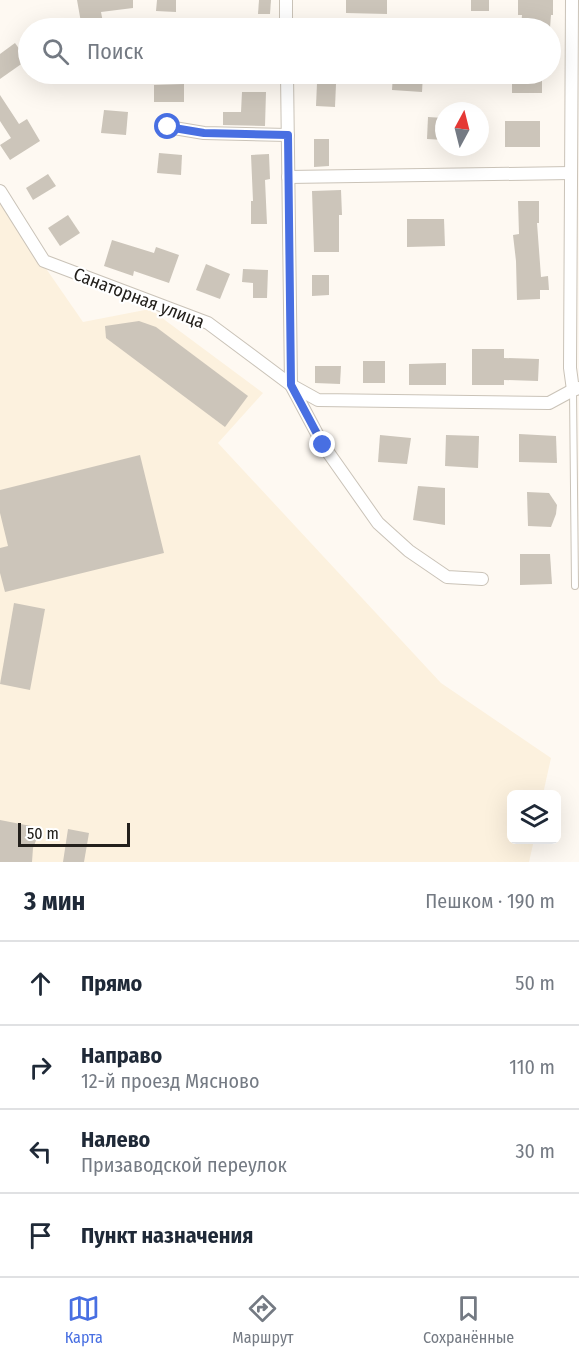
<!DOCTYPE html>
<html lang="ru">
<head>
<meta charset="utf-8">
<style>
  :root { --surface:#fff; --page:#f2f2f3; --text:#1f2937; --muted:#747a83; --line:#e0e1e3; --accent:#486fe2 }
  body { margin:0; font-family:"Fira Sans Condensed",sans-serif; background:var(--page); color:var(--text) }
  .controls { position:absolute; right:18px; bottom:18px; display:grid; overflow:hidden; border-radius:9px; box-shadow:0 6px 24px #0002 }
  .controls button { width:54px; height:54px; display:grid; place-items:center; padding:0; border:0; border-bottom:2px solid var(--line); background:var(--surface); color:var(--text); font:30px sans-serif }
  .compass { position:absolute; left:435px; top:102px; width:54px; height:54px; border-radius:50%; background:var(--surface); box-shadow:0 6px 24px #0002; rotate:7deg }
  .scale { position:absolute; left:18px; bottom:15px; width:112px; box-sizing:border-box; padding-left:6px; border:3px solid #23201c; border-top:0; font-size:16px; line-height:21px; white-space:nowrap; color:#23201c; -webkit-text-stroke:4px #fff; paint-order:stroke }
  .stop { position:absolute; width:18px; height:18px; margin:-14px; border:4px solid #486fe2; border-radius:50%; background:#fff }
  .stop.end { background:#486fe2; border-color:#fff; box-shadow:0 2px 6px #0008 }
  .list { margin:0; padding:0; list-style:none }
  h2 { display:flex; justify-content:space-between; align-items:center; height:78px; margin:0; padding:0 24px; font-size:26px }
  h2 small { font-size:20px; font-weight:400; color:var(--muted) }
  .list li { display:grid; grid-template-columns:39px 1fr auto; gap:18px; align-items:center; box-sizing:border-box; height:84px; padding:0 24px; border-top:2px solid var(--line) }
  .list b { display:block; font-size:22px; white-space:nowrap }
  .list p { margin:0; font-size:20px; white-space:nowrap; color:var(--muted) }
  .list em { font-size:20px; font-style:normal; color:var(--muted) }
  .icon { flex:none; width:33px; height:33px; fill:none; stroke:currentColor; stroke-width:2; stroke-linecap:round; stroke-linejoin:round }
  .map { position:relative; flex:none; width:579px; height:862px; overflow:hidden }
  .search { position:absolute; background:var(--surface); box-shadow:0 6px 24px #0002; left:18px; right:18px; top:18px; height:66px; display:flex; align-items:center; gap:15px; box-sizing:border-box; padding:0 21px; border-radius:33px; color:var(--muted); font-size:22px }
  .sheet { height:414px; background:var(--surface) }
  nav { display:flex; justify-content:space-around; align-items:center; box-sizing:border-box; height:84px; border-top:2px solid var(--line); background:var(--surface); font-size:16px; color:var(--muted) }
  nav a { display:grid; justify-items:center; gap:3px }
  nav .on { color:var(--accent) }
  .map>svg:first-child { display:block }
  .built { fill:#fcf1de }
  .building { fill:#ccc5ba }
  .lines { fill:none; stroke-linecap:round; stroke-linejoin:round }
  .lane-casing { stroke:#cac3b8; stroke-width:8 }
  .street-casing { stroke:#cac3b8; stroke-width:14 }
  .lane { stroke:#fff; stroke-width:6 }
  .street { stroke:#fff; stroke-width:12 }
  .route { stroke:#486fe2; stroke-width:8 }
  .labels { text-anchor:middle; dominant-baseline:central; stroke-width:4.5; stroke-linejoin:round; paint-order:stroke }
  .street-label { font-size:18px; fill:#23201c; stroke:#fff }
</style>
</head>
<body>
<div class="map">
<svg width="579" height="862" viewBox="0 0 579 862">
  <rect width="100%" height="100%" fill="#fef9f2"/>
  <polygon class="built" points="0,202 83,322 150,309 263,393 218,443 441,683 551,758 543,794 512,794 512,840 534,840 529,862 0,862"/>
  <g class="building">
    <polygon points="77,0 133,0 133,8 101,12 104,28 82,28"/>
    <polygon points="157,0 176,0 176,12 156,11"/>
    <polygon points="259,0 271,0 270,14 258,14"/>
    <polygon points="346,0 387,0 387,14 346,13"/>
    <rect x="471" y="0" width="18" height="11"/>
    <polygon points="518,0 553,0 553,15 551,15 550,28 521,28 522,15 518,15"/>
    <polygon points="15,43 27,60 0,79 0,54"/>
    <polygon points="393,74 423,74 422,92 392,90"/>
    <rect x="512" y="74" width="30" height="19"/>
    <polygon points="317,83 336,84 335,107 316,106"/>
    <polygon points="184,84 184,102 154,102 154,85"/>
    <polygon points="242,92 266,92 265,126 223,125 223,112 241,112"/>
    <polygon points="0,95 19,124 27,119 40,141 10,160 0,145 11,138 0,121"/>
    <polygon points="104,110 128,112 126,135 101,133"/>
    <polygon points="428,117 444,118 444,140 427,139"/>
    <rect x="505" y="121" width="35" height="26"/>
    <polygon points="314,139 329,139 329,166 314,167"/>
    <polygon points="159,153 182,155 181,175 157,173"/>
    <polygon points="269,154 270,179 265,180 267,224 251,224 251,201 253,201 251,155"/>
    <polygon points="48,174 56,186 33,200 26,188"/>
    <polygon points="341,190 342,215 339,215 339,252 314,252 312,191"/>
    <polygon points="518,201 539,201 539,223 537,223 541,277 548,276 549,290 540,290 540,299 517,300 516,261 513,235 519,234"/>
    <polygon points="68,215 80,233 60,246 48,228"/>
    <polygon points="407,219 444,219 445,246 407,247"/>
    <polygon points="112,240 154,253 156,247 179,255 169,283 134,271 133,276 104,266"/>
    <polygon points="206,264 230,274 220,299 196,290"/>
    <polygon points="243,269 268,270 267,298 253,298 253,283 242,282"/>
    <polygon points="312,275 329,275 329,295 312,296"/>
    <polygon points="139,321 156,327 248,396 225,427 106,338 105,326"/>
    <polygon points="472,349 504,349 504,358 539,359 538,381 504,380 504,385 472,385"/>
    <rect x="363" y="361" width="22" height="22"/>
    <polygon points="446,363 446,385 409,385 409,364"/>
    <polygon points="315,366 341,366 340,384 315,383"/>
    <polygon points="519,434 556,436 557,463 519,462"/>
    <polygon points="380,435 411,438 407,464 378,462"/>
    <polygon points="446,435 479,436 478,468 445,466"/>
    <polygon points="140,455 164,553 5,592 0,573 0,548 8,546 0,513 0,490"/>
    <polygon points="418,486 445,488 445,525 413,520"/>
    <polygon points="527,492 549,493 557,505 556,514 551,527 528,526"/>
    <polygon points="520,554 550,554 552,584 520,585"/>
    <polygon points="14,603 45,609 30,690 0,684"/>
    <polygon points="0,820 41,828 33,848 32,862 0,862"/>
    <polygon points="68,829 89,833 84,862 63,862"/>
  </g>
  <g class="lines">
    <g class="lane-casing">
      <polyline id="lane" points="573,390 575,586"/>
    </g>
    <g class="street-casing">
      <g id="street">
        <polyline points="286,0 286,28"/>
        <polyline points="572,0 570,368 573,390"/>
        <polyline points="287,74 291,385 323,445 378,523 409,551 447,577 482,579"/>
        <polyline points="168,127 204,133 288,135"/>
        <polyline points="288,177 571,173"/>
        <polyline points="0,191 44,261 208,323 291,385 318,400 549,403 573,390 579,388"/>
      </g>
    </g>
    <use href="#lane" class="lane"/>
    <use href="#street" class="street"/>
  </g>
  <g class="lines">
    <polyline class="route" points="168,127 204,133 288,135 291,385 323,445"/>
  </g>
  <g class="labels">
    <g class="street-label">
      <text transform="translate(139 298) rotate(21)">Санаторная улица</text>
    </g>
  </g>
</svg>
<div class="controls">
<button><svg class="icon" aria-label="layers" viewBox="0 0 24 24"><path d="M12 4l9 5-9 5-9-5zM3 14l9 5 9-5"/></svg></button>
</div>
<svg class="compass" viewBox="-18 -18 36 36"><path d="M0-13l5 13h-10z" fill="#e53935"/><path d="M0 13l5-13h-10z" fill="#747a83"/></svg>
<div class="scale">50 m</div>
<div class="stop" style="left:168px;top:127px"></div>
<div class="stop end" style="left:323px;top:445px"></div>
<div class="search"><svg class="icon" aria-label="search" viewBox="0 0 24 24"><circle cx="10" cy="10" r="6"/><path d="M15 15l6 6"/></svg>Поиск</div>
</div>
<section class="sheet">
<h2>3 мин<small>Пешком · 190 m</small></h2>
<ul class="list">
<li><svg class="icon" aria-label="ahead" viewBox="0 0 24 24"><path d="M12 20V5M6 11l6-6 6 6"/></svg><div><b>Прямо</b></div><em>50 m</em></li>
<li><svg class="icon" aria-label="right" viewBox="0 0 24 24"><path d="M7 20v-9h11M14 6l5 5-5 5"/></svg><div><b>Направо</b><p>12-й проезд Мясново</p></div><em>110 m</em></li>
<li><svg class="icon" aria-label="left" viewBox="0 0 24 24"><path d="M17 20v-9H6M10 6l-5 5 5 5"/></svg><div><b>Налево</b><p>Призаводской переулок</p></div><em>30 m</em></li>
<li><svg class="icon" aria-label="arrive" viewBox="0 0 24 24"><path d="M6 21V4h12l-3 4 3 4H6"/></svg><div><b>Пункт назначения</b></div></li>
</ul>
</section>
<nav>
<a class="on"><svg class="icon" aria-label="map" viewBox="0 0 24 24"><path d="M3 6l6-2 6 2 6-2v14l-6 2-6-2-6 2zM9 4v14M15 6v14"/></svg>Карта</a>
<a><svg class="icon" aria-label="directions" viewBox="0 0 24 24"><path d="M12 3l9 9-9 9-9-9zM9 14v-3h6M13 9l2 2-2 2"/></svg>Маршрут</a>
<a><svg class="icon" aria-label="saved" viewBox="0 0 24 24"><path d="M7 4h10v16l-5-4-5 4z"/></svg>Сохранённые</a>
</nav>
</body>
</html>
